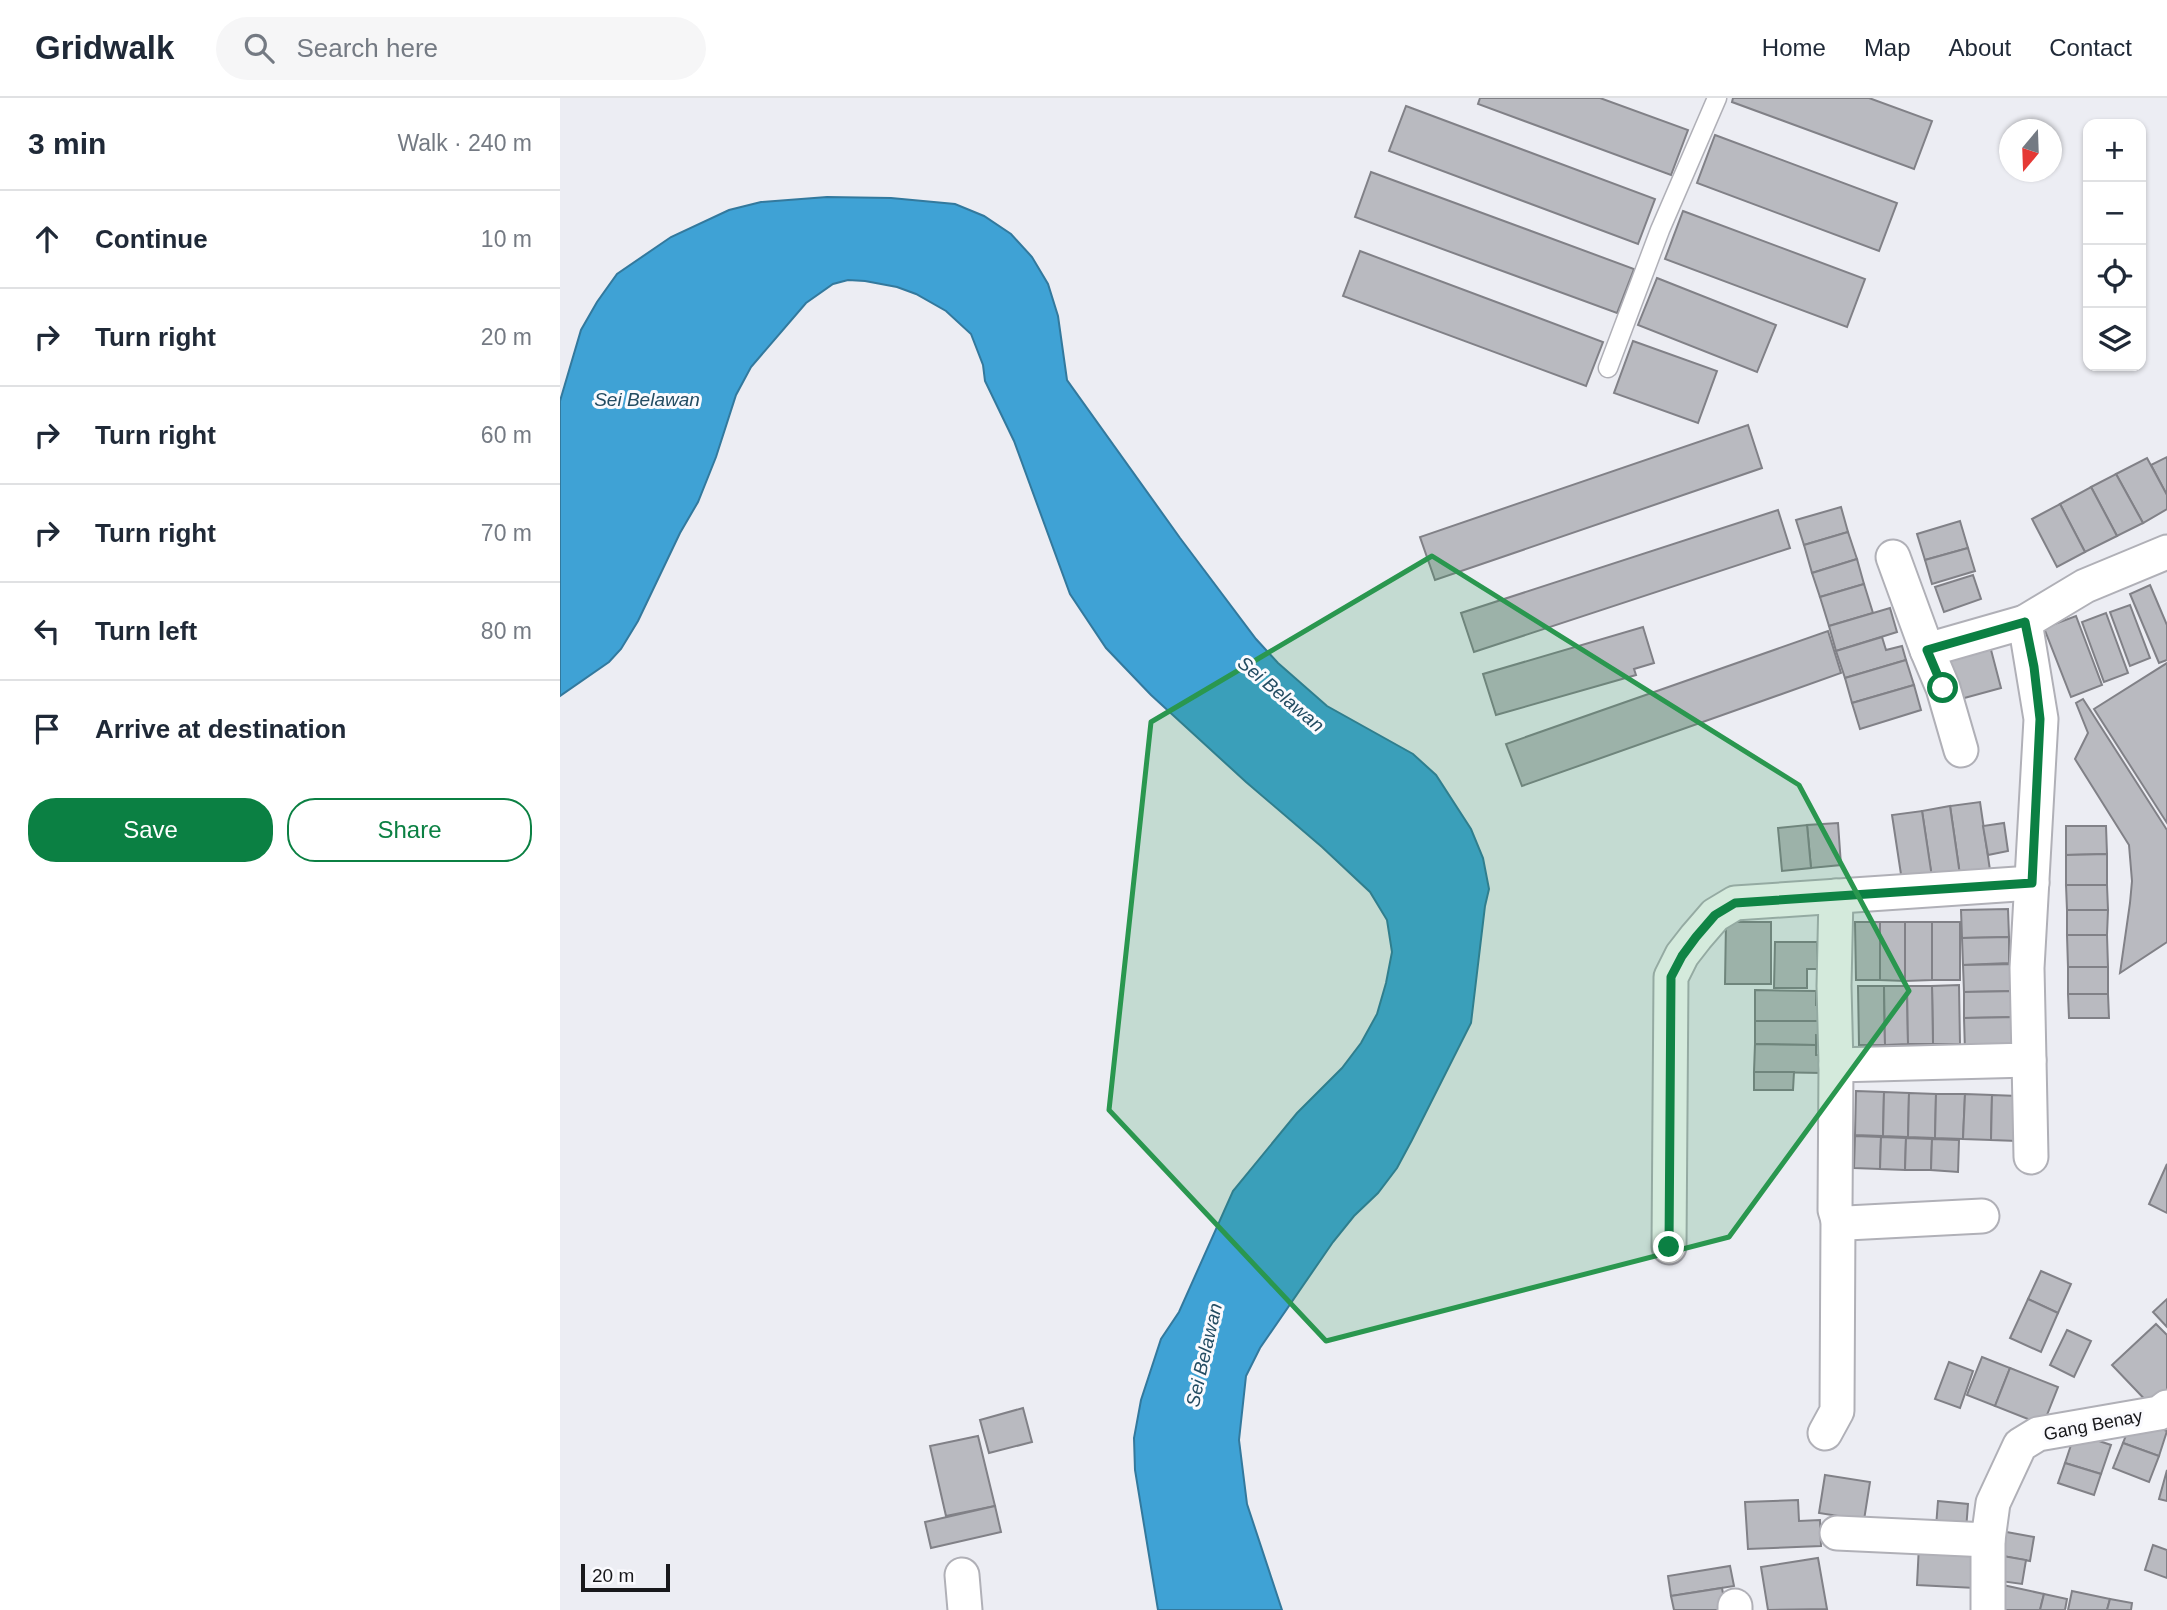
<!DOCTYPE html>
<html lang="en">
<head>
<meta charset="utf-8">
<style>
  :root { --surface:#fff; --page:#f6f6f7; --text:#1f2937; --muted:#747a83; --line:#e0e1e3; --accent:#0b8043 }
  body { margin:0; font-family:Arial,sans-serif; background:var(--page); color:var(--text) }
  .controls { position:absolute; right:21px; top:21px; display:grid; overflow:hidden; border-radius:14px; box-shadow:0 2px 5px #0004 }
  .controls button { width:63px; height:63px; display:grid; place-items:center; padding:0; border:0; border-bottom:2px solid var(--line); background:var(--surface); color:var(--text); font:35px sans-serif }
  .compass { position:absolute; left:1439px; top:21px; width:63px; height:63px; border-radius:50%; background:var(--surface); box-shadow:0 2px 5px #0004; rotate:199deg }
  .scale { position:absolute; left:21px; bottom:18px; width:89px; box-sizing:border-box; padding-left:7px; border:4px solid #18181b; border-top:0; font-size:19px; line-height:24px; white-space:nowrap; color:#18181b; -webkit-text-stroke:5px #fafafe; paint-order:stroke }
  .stop { position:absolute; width:21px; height:21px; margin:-16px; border:5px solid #0b8043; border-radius:50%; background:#fff }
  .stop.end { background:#0b8043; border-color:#fff; box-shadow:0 2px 7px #0008 }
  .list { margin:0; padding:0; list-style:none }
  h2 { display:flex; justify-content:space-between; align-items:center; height:91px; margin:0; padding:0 28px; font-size:30px }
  h2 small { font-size:23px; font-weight:400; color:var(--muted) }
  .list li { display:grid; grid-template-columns:46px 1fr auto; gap:21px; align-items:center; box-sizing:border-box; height:98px; padding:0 28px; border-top:2px solid var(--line) }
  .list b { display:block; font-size:26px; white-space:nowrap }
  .list em { font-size:23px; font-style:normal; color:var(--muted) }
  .actions { display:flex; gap:14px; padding:21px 28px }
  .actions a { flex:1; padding:16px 0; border:2px solid var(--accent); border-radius:28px; text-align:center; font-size:24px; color:var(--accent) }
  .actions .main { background:var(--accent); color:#fff }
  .icon { flex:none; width:38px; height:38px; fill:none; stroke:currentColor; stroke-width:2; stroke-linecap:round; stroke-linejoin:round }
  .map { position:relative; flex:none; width:1607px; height:1512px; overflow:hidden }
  header { display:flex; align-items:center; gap:42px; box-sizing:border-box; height:98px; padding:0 35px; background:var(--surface); border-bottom:2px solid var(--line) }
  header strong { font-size:33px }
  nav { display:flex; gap:38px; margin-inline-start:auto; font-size:24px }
  .search { width:490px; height:63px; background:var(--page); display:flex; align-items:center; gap:18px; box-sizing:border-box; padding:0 24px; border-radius:38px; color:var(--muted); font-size:26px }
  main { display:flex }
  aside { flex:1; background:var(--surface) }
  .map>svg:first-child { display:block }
  .water { fill:#3fa2d5; stroke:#33799d; stroke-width:2 }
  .building { fill:#b9bac0; stroke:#818187; stroke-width:2 }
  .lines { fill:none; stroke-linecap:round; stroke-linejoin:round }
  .lane-casing { stroke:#b0b0b7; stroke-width:21 }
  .street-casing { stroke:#b0b0b7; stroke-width:37 }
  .lane { stroke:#fff; stroke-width:18 }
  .street { stroke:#fff; stroke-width:33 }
  .route { stroke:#0b8043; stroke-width:9 }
  .marked { fill:#2a974f; fill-opacity:0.2; stroke:#2a974f; stroke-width:5; stroke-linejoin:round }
  .labels { text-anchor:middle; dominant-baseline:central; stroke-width:6; stroke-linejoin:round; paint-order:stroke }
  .street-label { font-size:18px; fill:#18181b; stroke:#fafafe }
  .water-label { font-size:19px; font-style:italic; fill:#234c62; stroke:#fafafe }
</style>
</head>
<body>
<header>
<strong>Gridwalk</strong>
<div class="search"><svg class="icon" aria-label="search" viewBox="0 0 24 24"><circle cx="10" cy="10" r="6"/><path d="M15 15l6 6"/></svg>Search here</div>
<nav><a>Home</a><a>Map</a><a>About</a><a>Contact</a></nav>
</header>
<main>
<aside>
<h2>3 min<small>Walk · 240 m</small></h2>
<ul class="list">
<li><svg class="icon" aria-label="ahead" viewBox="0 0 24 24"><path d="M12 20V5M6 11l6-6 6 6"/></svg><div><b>Continue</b></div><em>10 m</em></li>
<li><svg class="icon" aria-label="right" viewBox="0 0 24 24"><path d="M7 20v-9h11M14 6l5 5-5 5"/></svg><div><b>Turn right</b></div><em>20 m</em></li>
<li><svg class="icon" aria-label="right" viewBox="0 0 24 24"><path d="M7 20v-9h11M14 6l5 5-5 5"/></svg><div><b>Turn right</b></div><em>60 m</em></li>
<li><svg class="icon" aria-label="right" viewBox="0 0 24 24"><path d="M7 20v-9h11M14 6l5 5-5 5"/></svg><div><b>Turn right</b></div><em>70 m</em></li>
<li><svg class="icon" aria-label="left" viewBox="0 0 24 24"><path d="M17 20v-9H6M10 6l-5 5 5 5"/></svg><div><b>Turn left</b></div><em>80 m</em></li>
<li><svg class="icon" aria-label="arrive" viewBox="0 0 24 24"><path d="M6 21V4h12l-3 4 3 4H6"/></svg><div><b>Arrive at destination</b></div></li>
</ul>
<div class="actions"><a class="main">Save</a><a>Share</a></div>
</aside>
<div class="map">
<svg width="1607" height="1512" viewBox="0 0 1607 1512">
  <rect width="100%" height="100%" fill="#ecedf3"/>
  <polygon class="water" points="267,99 331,100 395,106 424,118 451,136 472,159 488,186 498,218 507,282 620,440 696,541 718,565 767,608 853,656 876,677 911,731 923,760 929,791 925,808 911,925 852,1042 837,1070 818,1095 794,1118 773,1144 700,1250 686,1278 679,1342 687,1406 722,1512 598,1512 575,1372 574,1340 581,1302 601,1241 619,1214 673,1093 737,1015 782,970 801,945 817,916 826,885 832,854 827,822 810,794 762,749 686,684 591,597 546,550 510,496 454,343 425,283 423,267 411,236 386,213 356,196 337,189 305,183 288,182 273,186 246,205 191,269 176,297 156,359 138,404 120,435 78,523 61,551 49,564 0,598 0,303 21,232 37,204 57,176 111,139 169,112 201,104"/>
  <g class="building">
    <polygon points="920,0 1040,0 1128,32 1111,77 918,6"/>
    <polygon points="1173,0 1309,0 1372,23 1354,71 1172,4"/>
    <polygon points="846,8 1095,101 1078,146 829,53"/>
    <polygon points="1155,37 1337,105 1319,153 1137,85"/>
    <polygon points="811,74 1074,171 1057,215 795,119"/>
    <polygon points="1123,113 1305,181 1287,229 1105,161"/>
    <polygon points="800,153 1043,244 1026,288 783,198"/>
    <polygon points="1097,180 1216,227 1197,274 1078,227"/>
    <polygon points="1073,243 1157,273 1138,325 1054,295"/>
    <polygon points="1188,327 1202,370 875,482 860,439"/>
    <polygon points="1607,359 1607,397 1591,367"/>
    <polygon points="1587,360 1607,397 1607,411 1583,425 1556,376"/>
    <polygon points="1556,376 1583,425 1557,438 1531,389"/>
    <polygon points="1531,389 1557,438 1525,454 1500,406"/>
    <polygon points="1500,406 1525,454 1497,469 1472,421"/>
    <polygon points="1281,409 1288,434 1244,447 1236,422"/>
    <polygon points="1218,412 1230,450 914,554 901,515"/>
    <polygon points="1400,423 1408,450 1365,462 1357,436"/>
    <polygon points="1288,434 1297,461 1252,475 1244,447"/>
    <polygon points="1408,450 1415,473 1372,486 1365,462"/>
    <polygon points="1297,461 1304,486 1260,499 1252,475"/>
    <polygon points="1413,477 1421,501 1384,514 1375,489"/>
    <polygon points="1304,486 1313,515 1269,528 1260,499"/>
    <polygon points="1590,487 1607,527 1607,562 1599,565 1570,496"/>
    <polygon points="1570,507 1590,560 1570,568 1550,514"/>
    <polygon points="1330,510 1337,534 1276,553 1269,528"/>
    <polygon points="1546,515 1568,575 1544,584 1522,524"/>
    <polygon points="1516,518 1542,587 1511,599 1484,530"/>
    <polygon points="1083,529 1094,565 1074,571 1076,577 936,617 923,576"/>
    <polygon points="1268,533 1281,575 962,688 946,646"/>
    <polygon points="1322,539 1326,552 1342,548 1346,562 1285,580 1276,553"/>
    <polygon points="1430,548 1441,590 1397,602 1385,559"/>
    <polygon points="1346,562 1354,587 1292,605 1285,580"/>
    <polygon points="1607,565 1607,725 1534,611"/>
    <polygon points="1354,587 1361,612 1300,631 1292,605"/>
    <polygon points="1523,601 1607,732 1607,844 1560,875 1570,805 1572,783 1569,747 1515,661 1528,635 1516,605"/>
    <polygon points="1420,704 1431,779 1401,784 1390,708"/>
    <polygon points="1390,708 1401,784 1373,788 1362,713"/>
    <polygon points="1362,713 1372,779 1342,783 1332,717"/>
    <polygon points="1278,725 1281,767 1251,770 1247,727"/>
    <polygon points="1444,725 1448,753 1428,757 1423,728"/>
    <polygon points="1247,727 1251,770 1222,773 1218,730"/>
    <polygon points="1506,728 1546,728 1547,756 1506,757"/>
    <polygon points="1547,756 1547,787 1506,787 1506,757"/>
    <polygon points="1506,787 1547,787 1548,812 1507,812"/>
    <polygon points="1448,811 1449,839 1402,840 1401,812"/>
    <polygon points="1507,812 1548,812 1547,837 1507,837"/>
    <polygon points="1166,824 1211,824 1211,886 1165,886"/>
    <polygon points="1295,824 1320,824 1320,882 1296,882"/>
    <polygon points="1320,824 1345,824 1345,883 1320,882"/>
    <polygon points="1345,824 1372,824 1372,882 1345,883"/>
    <rect x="1372" y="824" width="28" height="58"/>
    <polygon points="1507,837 1547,837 1548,869 1508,869"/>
    <polygon points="1449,839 1449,865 1403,867 1402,840"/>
    <polygon points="1215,844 1257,844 1257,871 1247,871 1247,890 1214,890"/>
    <polygon points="1458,866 1458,893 1404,894 1403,867"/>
    <rect x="1508" y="869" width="40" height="27"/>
    <polygon points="1399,887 1400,946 1373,946 1372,888"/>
    <polygon points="1298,888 1324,888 1325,947 1299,947"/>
    <polygon points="1324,888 1347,888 1348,946 1325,947"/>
    <polygon points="1347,888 1372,888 1373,946 1348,946"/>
    <polygon points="1195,892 1256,893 1256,907 1267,907 1266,923 1195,923"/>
    <polygon points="1458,893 1459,919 1404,920 1404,894"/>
    <polygon points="1508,896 1548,896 1549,920 1509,920"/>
    <polygon points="1459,919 1460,952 1405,953 1404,920"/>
    <polygon points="1195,923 1266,923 1266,938 1256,937 1256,947 1195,946"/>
    <polygon points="1195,946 1256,947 1256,957 1263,957 1263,975 1194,974"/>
    <polygon points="1194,974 1234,974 1233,992 1194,992"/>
    <polygon points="1296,993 1324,994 1323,1038 1295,1037"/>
    <polygon points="1324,994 1349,995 1348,1039 1323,1038"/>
    <polygon points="1349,995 1376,996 1375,1040 1348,1039"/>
    <polygon points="1376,996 1405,996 1403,1041 1375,1040"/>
    <polygon points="1405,996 1432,997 1431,1042 1403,1041"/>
    <polygon points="1432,997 1458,998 1457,1043 1431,1042"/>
    <polygon points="1295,1038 1321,1039 1320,1071 1294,1070"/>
    <polygon points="1321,1039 1346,1040 1345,1072 1320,1071"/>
    <polygon points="1346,1040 1372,1041 1371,1072 1345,1072"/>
    <polygon points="1372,1041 1399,1042 1398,1074 1371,1072"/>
    <polygon points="1607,1066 1607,1115 1589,1106"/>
    <polygon points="1481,1173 1511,1186 1498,1215 1468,1201"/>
    <polygon points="1468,1201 1498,1215 1481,1254 1450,1240"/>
    <polygon points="1607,1201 1607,1229 1593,1214"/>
    <polygon points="1596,1226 1607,1237 1607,1298 1594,1311 1552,1267"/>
    <polygon points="1507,1232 1531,1243 1514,1279 1490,1267"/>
    <polygon points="1422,1259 1450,1270 1435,1308 1407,1297"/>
    <polygon points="1389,1264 1413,1273 1400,1310 1375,1301"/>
    <polygon points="1450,1270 1498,1289 1483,1327 1435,1308"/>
    <polygon points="463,1310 472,1344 429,1355 420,1322"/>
    <polygon points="1573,1320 1607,1333 1599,1358 1563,1345"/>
    <polygon points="1515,1335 1551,1347 1541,1376 1505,1365"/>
    <polygon points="418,1338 435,1408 386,1418 370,1348"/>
    <polygon points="1563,1345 1599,1358 1589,1384 1553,1370"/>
    <polygon points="1505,1365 1541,1376 1534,1397 1498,1385"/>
    <polygon points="1607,1372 1607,1403 1599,1401"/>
    <polygon points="1265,1377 1310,1384 1304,1422 1259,1415"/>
    <polygon points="1238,1402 1239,1423 1260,1422 1261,1448 1188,1451 1185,1404"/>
    <polygon points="1378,1403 1408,1406 1406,1432 1376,1429"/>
    <polygon points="435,1408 441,1434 371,1450 365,1424"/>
    <polygon points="1441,1433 1474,1439 1470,1463 1437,1457"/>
    <polygon points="1359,1447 1416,1450 1415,1490 1357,1487"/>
    <polygon points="1593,1447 1607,1452 1607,1480 1585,1472"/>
    <polygon points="1437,1457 1466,1462 1462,1486 1433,1482"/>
    <polygon points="1258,1460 1267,1511 1208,1512 1201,1469"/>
    <polygon points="1170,1468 1174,1488 1111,1498 1108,1478"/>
    <polygon points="1443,1487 1484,1496 1480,1512 1437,1512"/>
    <polygon points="1162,1490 1166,1512 1114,1512 1111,1498"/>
    <polygon points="1512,1493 1550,1501 1547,1512 1508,1512"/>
    <polygon points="1484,1496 1507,1501 1505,1512 1480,1512"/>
    <polygon points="1550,1501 1572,1505 1571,1512 1547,1512"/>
  </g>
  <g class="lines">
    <g class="lane-casing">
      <polyline id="lane" points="1048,270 1100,132 1157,0"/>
    </g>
    <g class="street-casing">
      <g id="street">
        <polyline points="1333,459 1367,552"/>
        <polyline points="1401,652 1383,590 1367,552 1465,524"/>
        <polyline points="1276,798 1274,888 1276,967 1275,1112 1278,1122 1287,1125 1422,1118"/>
        <polyline points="1469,962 1471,1059"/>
        <polyline points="1276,967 1469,962 1467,870 1481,621 1465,524 1525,488 1607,454"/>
        <polyline points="1109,1149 1111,879 1122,857 1136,839 1155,817 1175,805 1472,785"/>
        <polyline points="1265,1335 1277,1313 1278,1122"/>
        <polyline points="1277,1435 1428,1442 1433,1405 1460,1347 1478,1336 1599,1315 1607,1309"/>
        <polyline points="1428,1442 1428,1512"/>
        <polyline points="402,1477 405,1512"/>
        <polyline points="1175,1508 1175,1512"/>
      </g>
    </g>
    <use href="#lane" class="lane"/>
    <use href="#street" class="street"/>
  </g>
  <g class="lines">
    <polyline class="route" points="1109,1149 1111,879 1122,858 1136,839 1155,817 1175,805 1472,785 1480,621 1474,569 1465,524 1367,552 1383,590"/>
  </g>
  <path class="marked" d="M872 458 1239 687 1349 893 1169 1139 766 1243 549 1012 591 624Z"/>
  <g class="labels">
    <g class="street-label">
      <text transform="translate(1533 1327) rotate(-11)">Gang Benay</text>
    </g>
    <g class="water-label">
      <text x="87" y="301">Sei Belawan</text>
      <text transform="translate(721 596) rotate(40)">Sei Belawan</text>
      <text transform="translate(644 1257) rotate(-77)">Sei Belawan</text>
    </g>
  </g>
</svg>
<div class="controls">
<button>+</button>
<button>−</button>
<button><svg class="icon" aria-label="locate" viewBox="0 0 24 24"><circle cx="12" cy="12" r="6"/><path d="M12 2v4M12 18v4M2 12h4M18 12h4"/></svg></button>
<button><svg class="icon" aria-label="layers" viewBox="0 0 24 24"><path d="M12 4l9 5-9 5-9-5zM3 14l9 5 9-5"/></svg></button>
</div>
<svg class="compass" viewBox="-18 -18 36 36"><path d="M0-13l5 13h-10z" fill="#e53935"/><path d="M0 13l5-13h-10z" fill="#747a83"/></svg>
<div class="scale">20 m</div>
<div class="stop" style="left:1383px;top:590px"></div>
<div class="stop end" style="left:1109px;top:1149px"></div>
</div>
</main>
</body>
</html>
